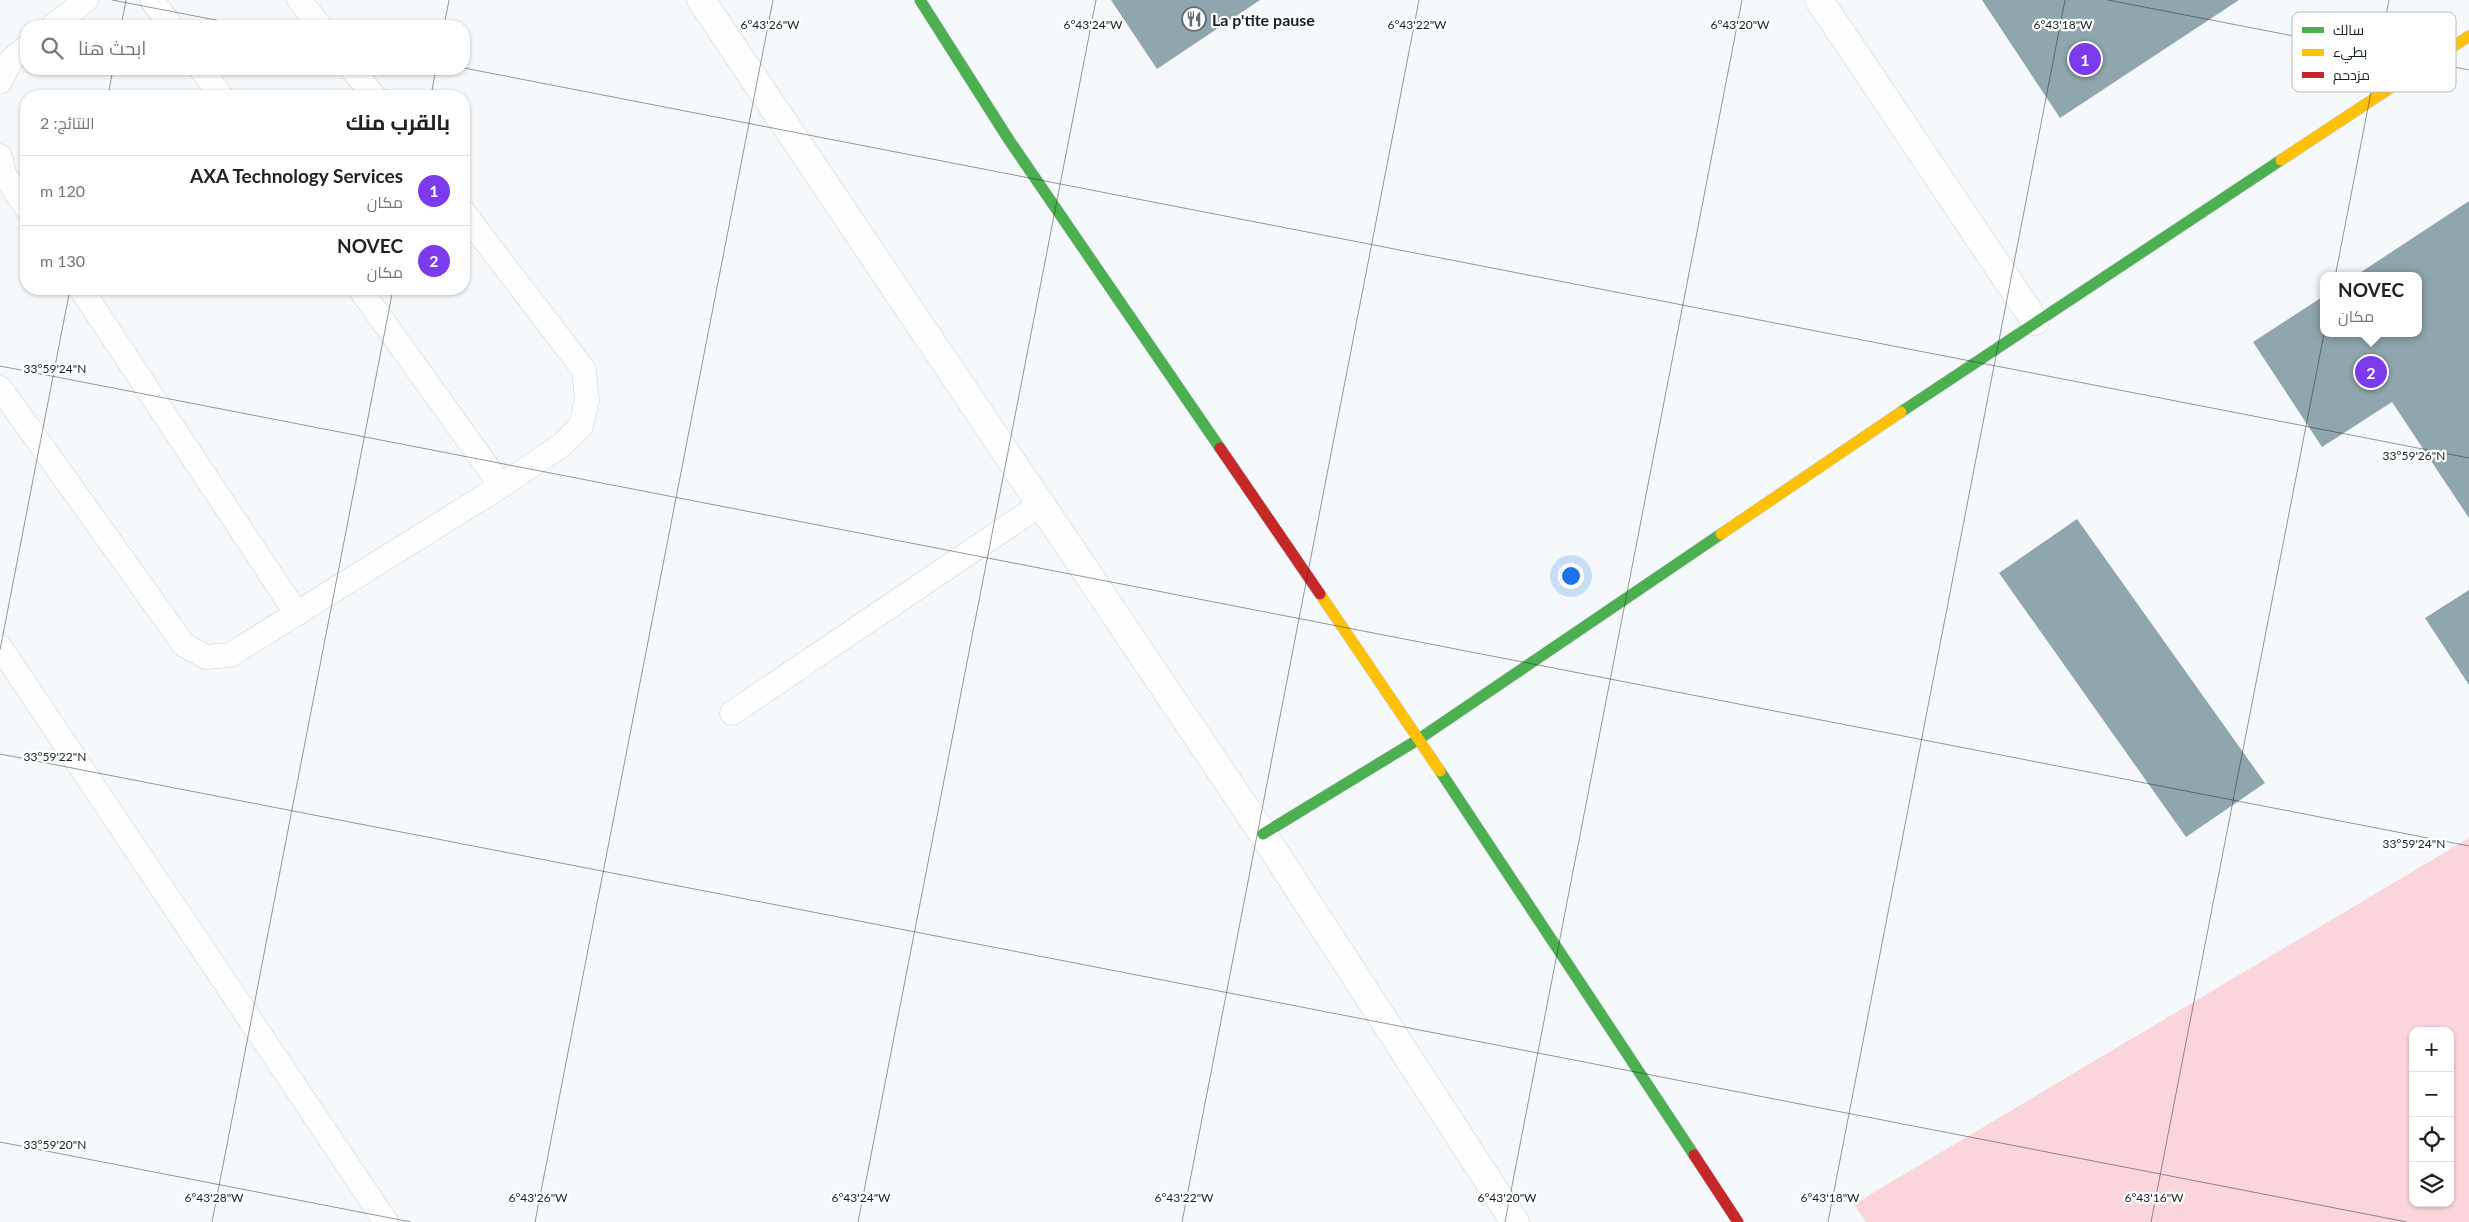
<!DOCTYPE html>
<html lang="ar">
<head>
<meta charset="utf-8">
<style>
  :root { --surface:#fff; --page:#f6f6f6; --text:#222; --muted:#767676; --line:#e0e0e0; --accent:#7c3aed }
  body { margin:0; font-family:Lato,Cairo,sans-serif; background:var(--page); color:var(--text); direction:rtl }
  .controls { position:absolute; right:15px; bottom:15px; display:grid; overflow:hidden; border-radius:10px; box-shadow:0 1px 4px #0004 }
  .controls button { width:45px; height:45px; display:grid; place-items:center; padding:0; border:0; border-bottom:1px solid var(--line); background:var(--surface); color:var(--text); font:25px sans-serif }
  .you { position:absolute; left:1570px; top:575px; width:18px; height:18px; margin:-12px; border:4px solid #fff; border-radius:50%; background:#1a73e8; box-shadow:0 0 0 8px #1a73e833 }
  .badge { display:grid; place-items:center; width:32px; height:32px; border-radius:50%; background:var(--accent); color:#fff; font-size:16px; font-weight:700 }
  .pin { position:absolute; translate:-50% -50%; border:2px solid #fff; box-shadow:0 1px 5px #0006 }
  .popup { position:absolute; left:2320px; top:272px; width:102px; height:65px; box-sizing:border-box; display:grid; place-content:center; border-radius:10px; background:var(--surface); filter:drop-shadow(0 1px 4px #0005); font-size:16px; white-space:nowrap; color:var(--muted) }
  .popup b { font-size:19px; color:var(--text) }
  .popup::after { content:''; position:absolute; left:50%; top:100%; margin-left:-10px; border:10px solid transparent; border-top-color:var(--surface) }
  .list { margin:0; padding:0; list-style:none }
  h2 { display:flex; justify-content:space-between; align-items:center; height:65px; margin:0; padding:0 20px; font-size:21px }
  h2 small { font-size:16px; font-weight:400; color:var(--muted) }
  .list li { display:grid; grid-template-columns:32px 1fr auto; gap:15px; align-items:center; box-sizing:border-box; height:70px; padding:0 20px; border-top:1px solid var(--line) }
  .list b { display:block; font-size:19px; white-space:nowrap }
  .list p { margin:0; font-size:16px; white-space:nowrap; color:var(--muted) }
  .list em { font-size:16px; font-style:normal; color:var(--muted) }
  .icon { flex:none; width:28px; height:28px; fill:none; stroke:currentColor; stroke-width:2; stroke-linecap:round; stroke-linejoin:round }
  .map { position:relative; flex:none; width:2469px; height:1222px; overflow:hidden; direction:ltr }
  .search { position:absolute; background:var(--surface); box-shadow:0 1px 4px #0004; left:20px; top:20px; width:450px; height:55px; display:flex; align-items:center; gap:12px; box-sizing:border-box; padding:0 18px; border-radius:20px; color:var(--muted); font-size:19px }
  .panel { position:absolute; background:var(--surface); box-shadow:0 1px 4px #0004; left:20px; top:90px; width:450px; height:205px; border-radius:20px; direction:rtl }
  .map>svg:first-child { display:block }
  .green { fill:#fad5dc; fill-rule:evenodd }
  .building { fill:#8fa6ae }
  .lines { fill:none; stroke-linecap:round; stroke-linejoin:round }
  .lane-casing { stroke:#c7ced1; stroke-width:25 }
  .street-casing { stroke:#c7ced1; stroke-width:29 }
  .fast-casing { stroke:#c7ced1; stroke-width:12 }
  .slow-casing { stroke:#c7ced1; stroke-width:12 }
  .jam-casing { stroke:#c7ced1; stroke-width:12 }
  .lane { stroke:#fefefe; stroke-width:24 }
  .street { stroke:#fefefe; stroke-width:28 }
  .fast { stroke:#4caf50; stroke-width:11 }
  .slow { stroke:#ffc107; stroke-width:11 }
  .jam { stroke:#c62828; stroke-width:11 }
  .ticks { fill:none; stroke:#131f24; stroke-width:1; stroke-opacity:0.45 }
  .labels { text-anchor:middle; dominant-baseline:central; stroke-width:4.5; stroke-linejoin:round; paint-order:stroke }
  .poi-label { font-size:16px; font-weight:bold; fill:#131f24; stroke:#fff; text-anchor:start }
  .key { fill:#fff; stroke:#b8bcbd; stroke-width:1 }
  .key-label { font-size:14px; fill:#131f24 }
  .ticks-label { font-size:12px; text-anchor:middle; fill:#131f24; stroke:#fff; stroke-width:4.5; stroke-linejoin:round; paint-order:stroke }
</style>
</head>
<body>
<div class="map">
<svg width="2469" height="1222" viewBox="0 0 2469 1222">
  <rect width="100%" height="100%" fill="#f6f9fb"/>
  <path class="green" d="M2469 838V1222H1866L1854 1204ZM2413 1031H2450V1203H2413Z"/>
  <g class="building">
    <polygon points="1111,0 1260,0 1157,69"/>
    <polygon points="1982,0 2239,0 2060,118"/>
    <polygon points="2469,201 2469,518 2392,402 2322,447 2253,342 2324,296 2324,333 2418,333 2418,276 2355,276"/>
    <polygon points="2077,519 2265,783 2186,837 1999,573"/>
    <polygon points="2469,590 2469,685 2425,618"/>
  </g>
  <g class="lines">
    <g class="lane-casing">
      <g id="lane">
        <polyline points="152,0 171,26"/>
        <polyline points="299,0 320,26"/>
        <polyline points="53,26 86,0"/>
        <polyline points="201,69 221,96"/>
        <polyline points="352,69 374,96"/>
        <polyline points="0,82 11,60 26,48"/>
        <polyline points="0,156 4,174 26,207"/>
        <polyline points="81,289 297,614"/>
        <polyline points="360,289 501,486"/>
        <polyline points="0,388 184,645 206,657 230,655 501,486 563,444 581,426 587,400 584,370 464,213"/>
        <polyline points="0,647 386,1222"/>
        <polyline points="732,713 1041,504"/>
      </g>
    </g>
    <g class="street-casing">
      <g id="street">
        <polyline points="701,0 1263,834 1515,1222"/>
        <polyline points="1819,0 2035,321"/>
      </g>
    </g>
    <g class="fast-casing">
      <g id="fast">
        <polyline points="920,0 1009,140 1220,448"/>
        <polyline points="1901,412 2281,160"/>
        <polyline points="1440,771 1694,1155"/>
        <polyline points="1263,834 1419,739 1721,534"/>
      </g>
    </g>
    <g class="slow-casing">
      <g id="slow">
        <polyline points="2281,160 2469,36"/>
        <polyline points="1721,534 1901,412"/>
        <polyline points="1320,594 1440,771"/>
      </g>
    </g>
    <g class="jam-casing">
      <g id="jam">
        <polyline points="1220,448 1320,594"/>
        <polyline points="1694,1155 1738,1222"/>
      </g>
    </g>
    <use href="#lane" class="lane"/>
    <use href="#street" class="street"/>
    <use href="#fast" class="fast"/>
    <use href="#slow" class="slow"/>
    <use href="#jam" class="jam"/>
  </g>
  <path class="ticks" d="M112 0 247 26M2108 0 2469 70M121 26 126 0M444 26 449 0M464 68 2469 458M108 96 113 69M431 96 436 69M0 366 2469 846M0 650 70 289M0 754 2407 1222M0 1142 411 1222M212 1222 393 289M535 1222 773 0M858 1222 1096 0M1182 1222 1419 0M1505 1222 1742 0M1828 1222 2065 0M2151 1222 2389 0"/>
  <defs>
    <g id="restaurant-ring" transform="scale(1.25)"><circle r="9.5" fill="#fff" stroke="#626b6f" stroke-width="1.5"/><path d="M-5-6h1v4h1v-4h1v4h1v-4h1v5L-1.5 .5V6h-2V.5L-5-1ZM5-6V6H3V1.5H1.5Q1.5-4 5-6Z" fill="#626b6f"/></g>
  </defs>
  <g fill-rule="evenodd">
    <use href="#restaurant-ring" x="1194" y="19"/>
  </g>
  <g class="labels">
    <g class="poi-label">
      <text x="1212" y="19">La p'tite pause</text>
    </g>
  </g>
  <rect x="2292" y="12" width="164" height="80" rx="8" class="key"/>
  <rect x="2302" y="27" width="22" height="6" fill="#4caf50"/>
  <rect x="2302" y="49" width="22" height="7" fill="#ffc107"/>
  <rect x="2302" y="72" width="22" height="6" fill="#c62828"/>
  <g class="key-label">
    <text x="2333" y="35">سالك</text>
    <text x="2333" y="57">بطيء</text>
    <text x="2333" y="80">مزدحم</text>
  </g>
  <g class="ticks-label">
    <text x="770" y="29">6°43'26"W</text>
    <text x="1417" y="29">6°43'22"W</text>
    <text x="1740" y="29">6°43'20"W</text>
    <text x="2063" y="29">6°43'18"W</text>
    <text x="1093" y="29">6°43'24"W</text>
    <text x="55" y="373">33°59'24"N</text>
    <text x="2414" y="460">33°59'26"N</text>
    <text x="55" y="761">33°59'22"N</text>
    <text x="2414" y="848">33°59'24"N</text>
    <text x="55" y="1149">33°59'20"N</text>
    <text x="214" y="1202">6°43'28"W</text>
    <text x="538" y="1202">6°43'26"W</text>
    <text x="861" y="1202">6°43'24"W</text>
    <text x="1184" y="1202">6°43'22"W</text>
    <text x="1507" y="1202">6°43'20"W</text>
    <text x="1830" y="1202">6°43'18"W</text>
    <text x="2154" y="1202">6°43'16"W</text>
  </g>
</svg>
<div class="controls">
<button>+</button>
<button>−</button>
<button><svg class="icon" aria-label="locate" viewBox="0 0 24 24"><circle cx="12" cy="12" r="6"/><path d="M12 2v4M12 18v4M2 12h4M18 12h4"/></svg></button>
<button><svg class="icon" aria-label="layers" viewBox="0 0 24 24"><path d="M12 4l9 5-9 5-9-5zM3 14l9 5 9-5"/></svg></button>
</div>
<div class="you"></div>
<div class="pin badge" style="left:2085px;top:59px">1</div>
<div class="pin badge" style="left:2371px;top:372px">2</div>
<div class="popup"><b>NOVEC</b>مكان</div>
<div class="search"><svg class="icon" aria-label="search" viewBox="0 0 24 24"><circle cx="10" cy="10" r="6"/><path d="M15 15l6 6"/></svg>ابحث هنا</div>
<section class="panel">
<h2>بالقرب منك<small>النتائج: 2</small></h2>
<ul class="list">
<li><span class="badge">1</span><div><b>AXA Technology Services</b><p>مكان</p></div><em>120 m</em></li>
<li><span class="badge">2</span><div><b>NOVEC</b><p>مكان</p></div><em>130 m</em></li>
</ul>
</section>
</div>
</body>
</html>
